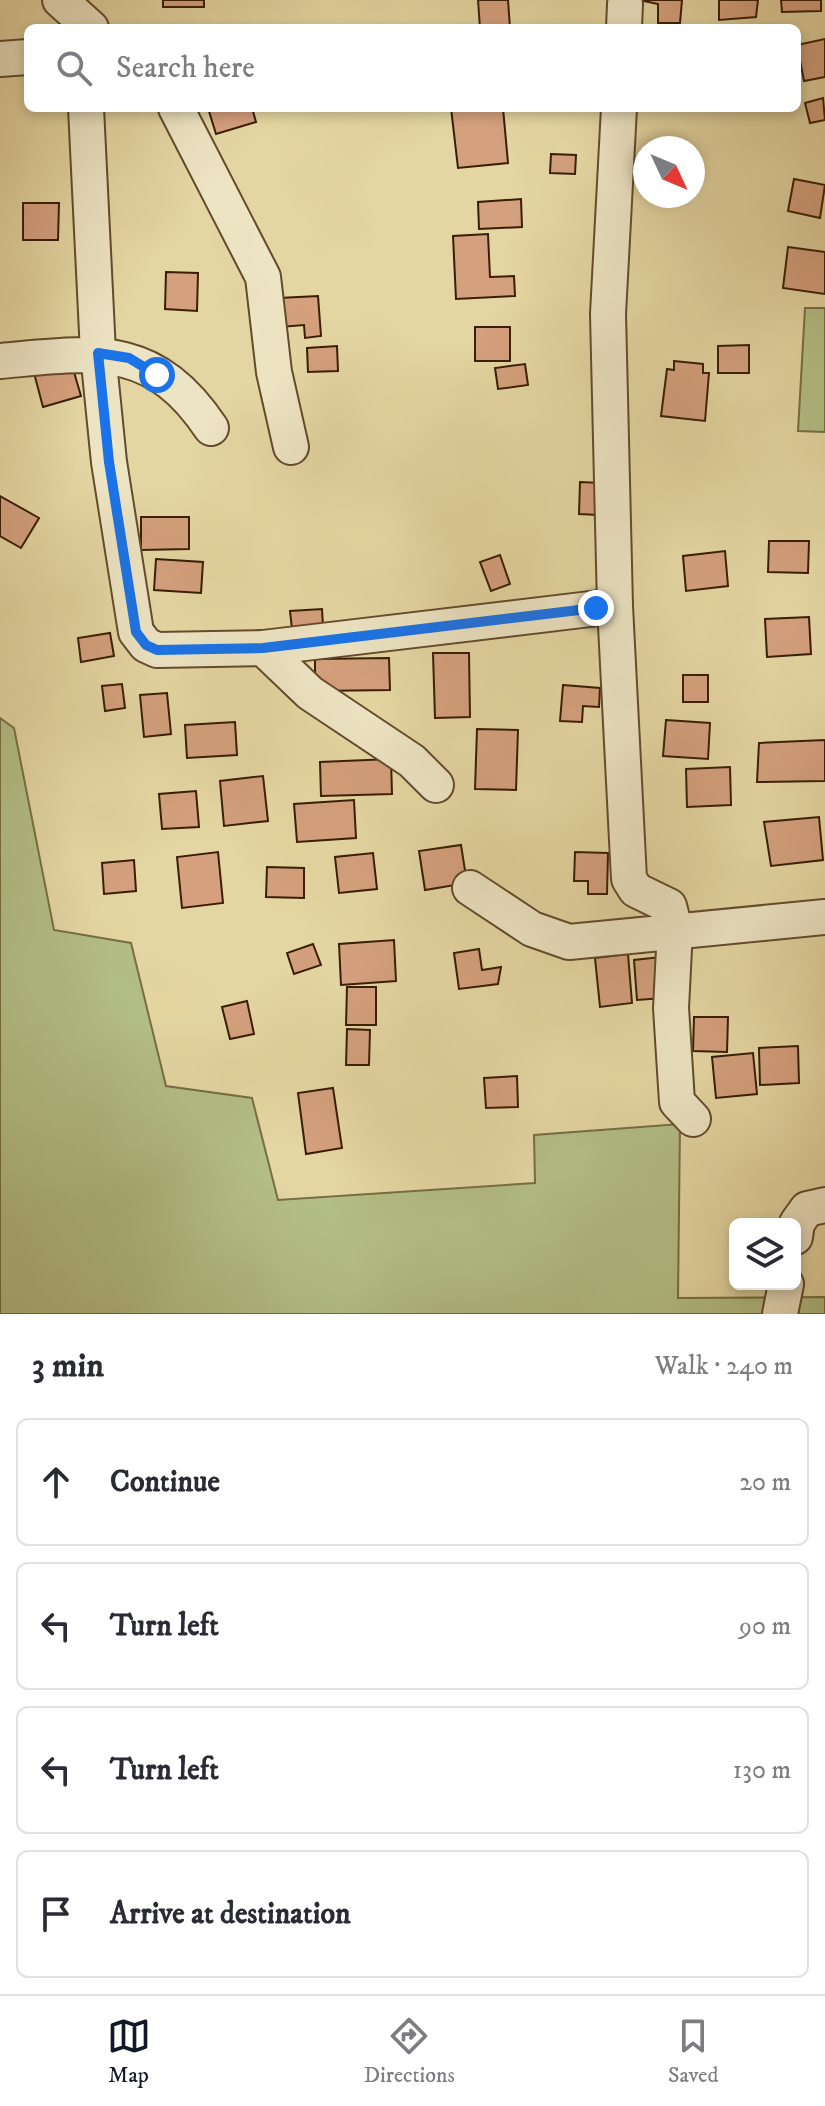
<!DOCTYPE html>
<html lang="en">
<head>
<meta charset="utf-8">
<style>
  :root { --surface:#fff; --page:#f2f2f3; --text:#2b2b33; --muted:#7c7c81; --line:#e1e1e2; --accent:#111827 }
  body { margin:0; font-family:"IM FELL DW Pica",serif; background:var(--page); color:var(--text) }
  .controls { position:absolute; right:24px; bottom:24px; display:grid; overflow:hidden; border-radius:12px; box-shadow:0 4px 12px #0003 }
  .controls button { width:72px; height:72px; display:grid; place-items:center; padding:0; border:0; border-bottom:2px solid var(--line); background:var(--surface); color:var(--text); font:40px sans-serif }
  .compass { position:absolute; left:633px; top:136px; width:72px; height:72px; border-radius:50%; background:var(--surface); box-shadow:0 4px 12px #0003; rotate:134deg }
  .stop { position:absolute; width:24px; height:24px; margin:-18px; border:6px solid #1a73e8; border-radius:50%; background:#fff }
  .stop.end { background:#1a73e8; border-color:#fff; box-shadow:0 2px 8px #0008 }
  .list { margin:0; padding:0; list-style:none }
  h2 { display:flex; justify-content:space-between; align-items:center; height:104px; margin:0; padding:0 32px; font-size:34px }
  h2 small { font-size:26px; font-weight:400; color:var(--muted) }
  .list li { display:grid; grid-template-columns:52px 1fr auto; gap:24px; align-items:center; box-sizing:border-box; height:128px; margin:0 16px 16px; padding:0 16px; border:2px solid var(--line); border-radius:12px }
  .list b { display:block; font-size:30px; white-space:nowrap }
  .list em { font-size:26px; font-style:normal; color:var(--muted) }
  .icon { flex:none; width:44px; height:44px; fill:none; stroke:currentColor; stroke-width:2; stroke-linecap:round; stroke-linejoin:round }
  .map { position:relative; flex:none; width:825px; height:1314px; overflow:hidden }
  .search { position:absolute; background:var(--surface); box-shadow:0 4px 12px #0003; left:24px; right:24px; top:24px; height:88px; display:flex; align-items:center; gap:20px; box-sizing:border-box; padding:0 28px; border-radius:12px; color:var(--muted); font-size:30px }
  .sheet { height:680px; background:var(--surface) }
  nav { display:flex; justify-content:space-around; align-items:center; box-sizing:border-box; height:112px; border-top:2px solid var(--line); background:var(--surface); font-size:22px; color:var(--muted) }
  nav a { display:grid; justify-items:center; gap:4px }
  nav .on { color:var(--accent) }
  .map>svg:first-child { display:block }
  .green { fill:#b3be85; stroke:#766e45; stroke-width:2 }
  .building { fill:#d4a07d; stroke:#391d05; stroke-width:2 }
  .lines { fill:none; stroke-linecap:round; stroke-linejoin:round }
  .minor-casing { stroke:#644b2c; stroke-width:38 }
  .minor { stroke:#ede4c3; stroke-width:34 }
  .route { stroke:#1a73e8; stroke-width:10 }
</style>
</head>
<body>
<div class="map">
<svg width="825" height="1314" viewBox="0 0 825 1314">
  <rect width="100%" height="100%" fill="#e4d6a2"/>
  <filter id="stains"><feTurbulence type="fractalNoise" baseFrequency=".0025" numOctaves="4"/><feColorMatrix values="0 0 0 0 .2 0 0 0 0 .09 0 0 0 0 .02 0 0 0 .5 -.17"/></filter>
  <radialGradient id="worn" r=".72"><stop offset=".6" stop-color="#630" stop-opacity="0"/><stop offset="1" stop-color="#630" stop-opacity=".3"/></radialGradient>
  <g class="green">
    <polygon points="805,308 825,308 825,432 798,431"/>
    <polygon points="0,718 14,728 54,930 131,943 166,1086 252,1098 278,1200 535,1183 534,1135 680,1124 678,1298 825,1297 825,1314 0,1314"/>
  </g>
  <g class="building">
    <rect x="163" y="0" width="41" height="7"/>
    <polygon points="478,0 508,0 510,28 480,28"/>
    <polygon points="639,0 682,0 680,23 658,23 658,4"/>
    <polygon points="719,0 758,0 756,17 719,20"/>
    <polygon points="781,0 821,0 821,11 782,12"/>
    <polygon points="825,39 825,77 804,81 797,45"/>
    <polygon points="823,98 825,120 810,123 805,103"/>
    <polygon points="208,108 252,108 256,122 216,134"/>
    <polygon points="451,108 503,108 508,163 458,168"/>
    <polygon points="551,154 576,155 575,174 550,173"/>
    <polygon points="794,179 825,185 820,218 788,211"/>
    <polygon points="521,199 522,227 479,229 478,202"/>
    <polygon points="23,203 59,203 58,240 23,240"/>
    <polygon points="488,234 490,277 514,276 515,296 456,299 453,236"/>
    <polygon points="788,247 825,252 825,294 783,288"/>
    <polygon points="166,272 198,273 197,311 165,309"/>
    <polygon points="318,296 321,336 305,338 304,325 280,327 279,298"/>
    <rect x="475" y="327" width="35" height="34"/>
    <polygon points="749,345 749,373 718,373 718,346"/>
    <polygon points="337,346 338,371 308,372 307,348"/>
    <polygon points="674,361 703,364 703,373 709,373 705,421 661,416 667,369 674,370"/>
    <polygon points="71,362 81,396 43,407 34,373"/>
    <polygon points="525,364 528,385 498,389 495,368"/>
    <polygon points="580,482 621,484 619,516 579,514"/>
    <polygon points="0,496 39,518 21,548 0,536"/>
    <polygon points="141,517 189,517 189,549 141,550"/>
    <polygon points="769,541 809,541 808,573 768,572"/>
    <polygon points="725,551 728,586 686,591 683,556"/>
    <polygon points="500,555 510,584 491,591 480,562"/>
    <polygon points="156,559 203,562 201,593 154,590"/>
    <polygon points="322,609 323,626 292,629 290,611"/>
    <polygon points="809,617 811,654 767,657 765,619"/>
    <polygon points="110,633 114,656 81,662 78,638"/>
    <polygon points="433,653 469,653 470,717 435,718"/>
    <polygon points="389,658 390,690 315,691 315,659"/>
    <rect x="683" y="675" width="25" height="27"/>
    <polygon points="122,684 125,708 105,711 102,686"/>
    <polygon points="563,685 600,688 599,707 583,706 582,722 560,721"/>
    <polygon points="167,693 171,734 144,737 140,695"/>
    <polygon points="666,720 710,723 708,759 663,756"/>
    <polygon points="235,722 237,755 187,758 185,725"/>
    <polygon points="477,729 518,730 516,790 475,789"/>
    <polygon points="825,740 825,781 757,782 759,743"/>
    <polygon points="391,759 392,794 321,796 320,762"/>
    <polygon points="730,767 731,805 687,807 686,769"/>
    <polygon points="263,776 268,821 224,826 220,781"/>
    <polygon points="196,791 199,827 162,829 159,794"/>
    <polygon points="354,800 356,838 297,842 294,804"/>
    <polygon points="819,817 823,860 771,866 764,822"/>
    <polygon points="461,845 467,883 425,890 419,851"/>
    <polygon points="218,852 223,903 182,908 177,857"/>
    <polygon points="575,852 608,853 607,894 588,894 588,881 574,881"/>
    <polygon points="373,853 377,889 339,893 335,857"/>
    <polygon points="134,860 136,891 104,894 102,863"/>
    <polygon points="267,867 304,868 304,898 266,897"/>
    <polygon points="394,940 396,981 341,985 339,944"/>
    <polygon points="313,944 321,965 294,974 287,953"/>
    <polygon points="479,949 482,970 501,967 498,984 459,989 454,953"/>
    <polygon points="628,954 632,1003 600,1007 595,958"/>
    <polygon points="661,957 664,998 637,1000 634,960"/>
    <polygon points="347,987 376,987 376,1025 346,1025"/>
    <polygon points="247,1001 254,1034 230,1039 222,1007"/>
    <polygon points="694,1017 728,1017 727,1052 693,1051"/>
    <polygon points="347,1029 370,1030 369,1065 346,1065"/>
    <polygon points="798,1046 799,1083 760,1085 759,1048"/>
    <polygon points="753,1053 757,1094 716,1098 712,1057"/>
    <polygon points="517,1076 518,1107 486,1108 484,1078"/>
    <polygon points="333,1088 342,1148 306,1154 298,1093"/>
  </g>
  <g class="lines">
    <g class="minor-casing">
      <g id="minor">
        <polyline points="60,0 91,28"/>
        <polyline points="624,28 625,4"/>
        <polyline points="0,59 28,57"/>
        <polyline points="86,108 98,353 109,462 136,632 146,645 157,650 263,648 615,606"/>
        <polyline points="176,108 263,277 274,372 291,447"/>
        <polyline points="619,108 608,314 615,606 629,879 636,890 669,906 675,929 671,1008 677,1102 693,1119"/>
        <path d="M0 361C92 353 152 340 211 428"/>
        <polyline points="263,648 310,693 412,761 436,785"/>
        <polyline points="470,888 532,929 569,942 825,917"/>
        <polyline points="795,1237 797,1223 807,1209 825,1205"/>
        <polyline points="780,1314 786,1284"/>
      </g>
    </g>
    <use href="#minor" class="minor"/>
  </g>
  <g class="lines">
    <polyline class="route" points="157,375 129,358 98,353 109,462 136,632 146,645 157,650 263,648 596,608"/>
  </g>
  <rect width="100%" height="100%" filter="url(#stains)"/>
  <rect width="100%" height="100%" fill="url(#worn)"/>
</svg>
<div class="controls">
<button><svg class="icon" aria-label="layers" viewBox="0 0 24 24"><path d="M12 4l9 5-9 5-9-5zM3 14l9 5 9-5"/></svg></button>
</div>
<svg class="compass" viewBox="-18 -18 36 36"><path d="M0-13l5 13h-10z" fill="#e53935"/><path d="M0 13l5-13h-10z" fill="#7c7c81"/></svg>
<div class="stop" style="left:157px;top:375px"></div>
<div class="stop end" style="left:596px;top:608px"></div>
<div class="search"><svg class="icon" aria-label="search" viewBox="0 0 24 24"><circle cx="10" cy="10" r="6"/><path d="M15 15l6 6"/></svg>Search here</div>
</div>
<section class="sheet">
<h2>3 min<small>Walk · 240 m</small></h2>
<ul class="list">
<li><svg class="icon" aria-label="ahead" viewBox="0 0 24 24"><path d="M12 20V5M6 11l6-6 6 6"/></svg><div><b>Continue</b></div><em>20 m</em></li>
<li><svg class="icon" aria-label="left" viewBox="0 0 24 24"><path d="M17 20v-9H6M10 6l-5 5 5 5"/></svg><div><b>Turn left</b></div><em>90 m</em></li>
<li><svg class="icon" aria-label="left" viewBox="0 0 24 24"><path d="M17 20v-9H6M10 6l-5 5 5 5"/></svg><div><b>Turn left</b></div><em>130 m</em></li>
<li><svg class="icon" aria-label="arrive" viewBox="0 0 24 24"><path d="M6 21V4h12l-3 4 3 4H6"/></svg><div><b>Arrive at destination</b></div></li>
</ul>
</section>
<nav>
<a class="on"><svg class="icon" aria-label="map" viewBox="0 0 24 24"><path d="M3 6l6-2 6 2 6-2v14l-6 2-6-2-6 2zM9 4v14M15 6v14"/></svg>Map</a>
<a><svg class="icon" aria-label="directions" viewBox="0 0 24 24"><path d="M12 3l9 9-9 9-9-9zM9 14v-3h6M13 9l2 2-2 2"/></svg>Directions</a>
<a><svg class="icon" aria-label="saved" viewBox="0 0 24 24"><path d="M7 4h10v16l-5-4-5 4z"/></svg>Saved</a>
</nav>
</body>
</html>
